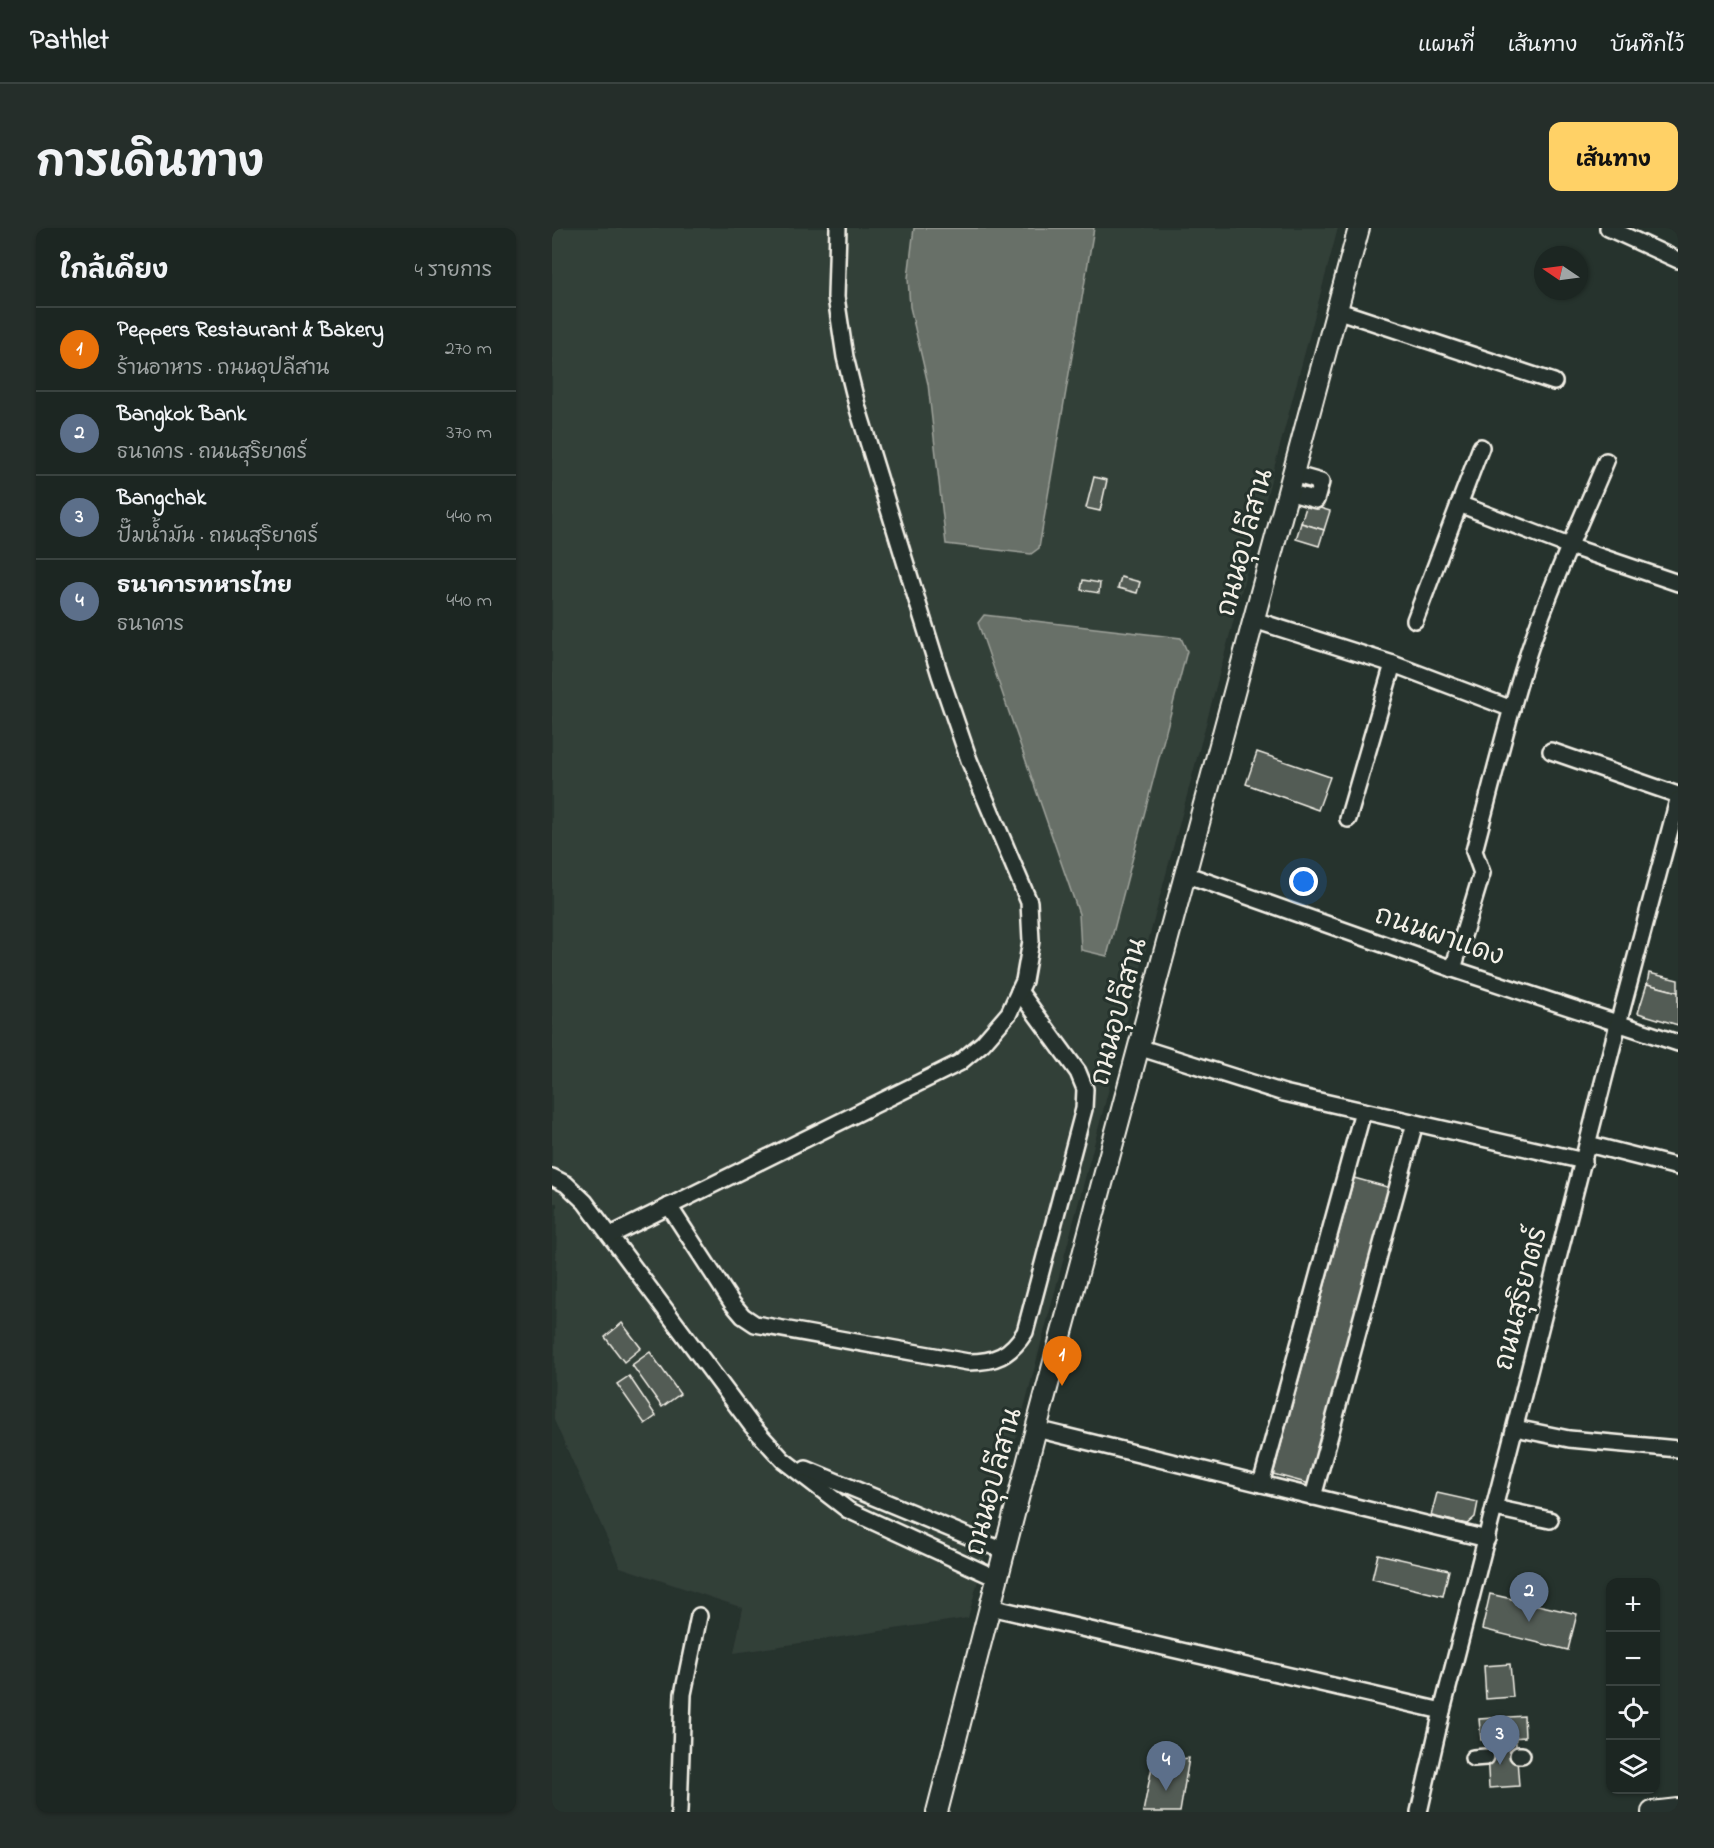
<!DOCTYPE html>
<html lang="th">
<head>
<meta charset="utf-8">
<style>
  :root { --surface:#1c2622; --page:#252e2a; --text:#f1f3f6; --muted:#a0a5a5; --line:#3a4340; --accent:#ffd166 }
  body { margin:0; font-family:"Indie Flower","Playpen Sans Thai",sans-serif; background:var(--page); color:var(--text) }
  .controls { position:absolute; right:18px; bottom:18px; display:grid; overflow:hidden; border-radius:12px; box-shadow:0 2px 4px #0004 }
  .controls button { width:54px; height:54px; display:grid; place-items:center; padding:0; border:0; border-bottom:2px solid var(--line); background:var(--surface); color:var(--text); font:30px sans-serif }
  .compass { position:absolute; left:982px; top:18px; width:54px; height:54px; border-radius:50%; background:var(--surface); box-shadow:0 2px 4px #0004; rotate:283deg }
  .you { position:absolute; left:752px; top:654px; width:21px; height:21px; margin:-15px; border:4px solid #fff; border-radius:50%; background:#1a73e8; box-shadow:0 0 0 9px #1a73e833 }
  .badge { display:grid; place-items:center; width:39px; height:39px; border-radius:50%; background:var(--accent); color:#fff; font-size:20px; font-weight:700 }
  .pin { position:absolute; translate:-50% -50px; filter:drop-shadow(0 2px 3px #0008) }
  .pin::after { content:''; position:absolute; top:32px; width:21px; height:18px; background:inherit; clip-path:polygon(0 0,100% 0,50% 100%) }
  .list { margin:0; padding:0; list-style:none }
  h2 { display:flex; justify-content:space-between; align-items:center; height:78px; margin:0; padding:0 24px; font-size:26px }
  h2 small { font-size:20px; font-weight:400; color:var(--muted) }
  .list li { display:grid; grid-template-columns:39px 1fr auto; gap:18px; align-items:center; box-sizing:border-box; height:84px; padding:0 24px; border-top:2px solid var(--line) }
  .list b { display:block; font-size:22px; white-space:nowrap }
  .list p { margin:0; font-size:20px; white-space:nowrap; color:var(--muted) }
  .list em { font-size:20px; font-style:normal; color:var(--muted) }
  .icon { flex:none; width:33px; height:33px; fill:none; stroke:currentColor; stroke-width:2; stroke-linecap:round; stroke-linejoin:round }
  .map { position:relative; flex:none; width:1126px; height:1584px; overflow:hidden; border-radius:12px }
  header { display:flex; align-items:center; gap:36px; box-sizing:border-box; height:84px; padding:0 30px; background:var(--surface); border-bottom:2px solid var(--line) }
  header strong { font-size:28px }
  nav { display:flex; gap:33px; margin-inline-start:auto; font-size:21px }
  .intro { display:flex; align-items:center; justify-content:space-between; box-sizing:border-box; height:144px; padding:0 36px }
  h1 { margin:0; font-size:42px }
  .button { padding:15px 27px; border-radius:12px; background:var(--accent); color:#111; font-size:21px; font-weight:700 }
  main { display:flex; gap:36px; padding:0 36px }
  aside { flex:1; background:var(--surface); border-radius:12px; box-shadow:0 2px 4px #0004 }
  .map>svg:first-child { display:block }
  .built { fill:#333f39 }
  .water { fill:#676f68; stroke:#9fa39b; stroke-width:1.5 }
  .building { fill:#525c55; stroke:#f4f1e8; stroke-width:1.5 }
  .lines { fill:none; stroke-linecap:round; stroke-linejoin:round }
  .minor-tunnel { stroke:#455049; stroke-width:15; stroke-dasharray:15 8; stroke-linecap:butt }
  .minor-casing { stroke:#f4f1e8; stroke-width:20 }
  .major-casing { stroke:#f4f1e8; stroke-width:24 }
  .minor { stroke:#26332d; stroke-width:15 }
  .major { stroke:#26332d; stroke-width:20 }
  .labels { text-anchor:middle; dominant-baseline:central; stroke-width:6; stroke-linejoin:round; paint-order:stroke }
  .street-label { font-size:27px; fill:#f4f1e8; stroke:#26332d }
</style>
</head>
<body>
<header>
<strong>Pathlet</strong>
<nav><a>แผนที่</a><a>เส้นทาง</a><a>บันทึกไว้</a></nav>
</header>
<div class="intro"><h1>การเดินทาง</h1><a class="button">เส้นทาง</a></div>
<main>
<aside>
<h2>ใกล้เคียง<small>4 รายการ</small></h2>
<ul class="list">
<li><span class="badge" style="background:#e8710a">1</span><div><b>Peppers Restaurant &amp; Bakery</b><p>ร้านอาหาร · ถนนอุปลีสาน</p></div><em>270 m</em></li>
<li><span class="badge" style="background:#5c6f8a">2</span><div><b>Bangkok Bank</b><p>ธนาคาร · ถนนสุริยาตร์</p></div><em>370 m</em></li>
<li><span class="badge" style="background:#5c6f8a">3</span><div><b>Bangchak</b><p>ปั๊มน้ำมัน · ถนนสุริยาตร์</p></div><em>440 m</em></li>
<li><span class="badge" style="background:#5c6f8a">4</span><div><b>ธนาคารทหารไทย</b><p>ธนาคาร</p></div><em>440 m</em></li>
</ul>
</aside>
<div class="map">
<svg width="1126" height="1584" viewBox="0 0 1126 1584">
  <rect width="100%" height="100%" fill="#26332d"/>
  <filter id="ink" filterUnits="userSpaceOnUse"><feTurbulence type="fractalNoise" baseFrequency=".0167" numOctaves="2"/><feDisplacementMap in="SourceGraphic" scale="12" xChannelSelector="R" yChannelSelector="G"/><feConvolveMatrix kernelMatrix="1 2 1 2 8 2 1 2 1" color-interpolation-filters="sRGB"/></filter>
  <g filter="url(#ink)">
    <polygon class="built" points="0,0 786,0 416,1390 182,1425 191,1380 68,1339 2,1192 5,975 0,975"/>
    <g class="water">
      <polygon points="362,0 542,0 487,320 479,326 394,316 376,156 358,79 356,50"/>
      <polygon points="432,387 629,410 635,423 555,728 529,722 527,686 426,395"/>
    </g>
    <g class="building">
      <polygon points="542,249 555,252 548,283 534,280"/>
      <polygon points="755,276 778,283 772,302 749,295"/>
      <polygon points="749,295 772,302 767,318 744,311"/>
      <polygon points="569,349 588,354 585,365 566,360"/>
      <polygon points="531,352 548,355 547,365 529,362"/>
      <polygon points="705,524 778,549 766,582 694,556"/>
      <polygon points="1097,745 1126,752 1126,764 1095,756"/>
      <polygon points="1095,756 1126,764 1126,797 1086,785"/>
      <polygon points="802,950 839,960 758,1256 721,1246"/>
      <polygon points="70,1095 89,1120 72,1134 53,1109"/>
      <polygon points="98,1124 128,1166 110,1179 80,1137"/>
      <polygon points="77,1148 104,1188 93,1196 65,1156"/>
      <polygon points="885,1265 926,1274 923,1289 915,1296 879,1288"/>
      <polygon points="826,1326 897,1342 891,1368 820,1351"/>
      <polygon points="938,1366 1025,1386 1016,1422 930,1401"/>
      <polygon points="958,1436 961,1469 934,1471 932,1438"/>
      <polygon points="972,1488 973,1509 929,1512 927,1491"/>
      <polygon points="963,1504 967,1558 937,1560 934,1507"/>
      <polygon points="637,1530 628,1584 591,1584 601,1534"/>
    </g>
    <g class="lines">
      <polyline class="minor-tunnel" points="934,1529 966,1527"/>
      <g class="minor-casing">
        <g id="minor">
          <polyline points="1056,0 1126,32"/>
          <polyline points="784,82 1002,154"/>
          <polyline points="736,264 764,272 769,254 741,246"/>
          <polyline points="907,276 1017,318 1126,355"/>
          <polyline points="702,392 841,436 960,481"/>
          <polyline points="863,392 929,219"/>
          <polyline points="999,523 1126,567"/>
          <polyline points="796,591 841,436"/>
          <polyline points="633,646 901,741 1126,815"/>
          <path d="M901 741 930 645 922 623C940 556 956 487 978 420 999 357 1028 295 1054 233"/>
          <polyline points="586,819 732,865 1032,933"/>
          <polyline points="1036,916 1126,939"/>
          <polyline points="0,949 14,956 33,974 200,1198 231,1232 296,1282 446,1351"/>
          <path d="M117 978 180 1075 191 1088 203 1096 416 1134C443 1134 458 1128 473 1104L532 881 533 861 526 844 467 763"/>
          <polyline points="59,1007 407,835 431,815 457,785 472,753 479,713 477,674 417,532 388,447 306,181 293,129 284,69 286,0"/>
          <polyline points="963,1200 1017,1211 1126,1221"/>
          <polyline points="484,1201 935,1311"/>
          <polyline points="254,1241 452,1323"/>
          <polyline points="709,1256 811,883"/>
          <polyline points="761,1269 863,895"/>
          <polyline points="943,1280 998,1292"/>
          <polyline points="438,1379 890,1483"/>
          <polyline points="966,1527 970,1527"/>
          <polyline points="921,1530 934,1529"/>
          <polyline points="127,1584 131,1466 147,1388"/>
          <polyline points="867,1584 890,1483 1066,796 1126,572"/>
        </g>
      </g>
      <g class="major-casing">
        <g id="major">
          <polyline points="385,1584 484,1201 807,0"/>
          <polyline points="1100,1584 1126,1581"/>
        </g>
      </g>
      <use href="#minor" class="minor"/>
      <use href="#major" class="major"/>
    </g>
  </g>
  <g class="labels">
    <g class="street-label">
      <text transform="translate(694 315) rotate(-75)">ถนนอุปลีสาน</text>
      <text transform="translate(887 709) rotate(19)">ถนนผาแดง</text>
      <text transform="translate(568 784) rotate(-75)">ถนนอุปลีสาน</text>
      <text transform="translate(970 1071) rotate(-76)">ถนนสุริยาตร์</text>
      <text transform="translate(443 1254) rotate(-75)">ถนนอุปลีสาน</text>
    </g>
  </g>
</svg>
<div class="controls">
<button>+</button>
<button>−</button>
<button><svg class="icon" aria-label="locate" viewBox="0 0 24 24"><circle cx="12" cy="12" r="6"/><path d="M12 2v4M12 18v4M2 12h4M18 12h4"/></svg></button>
<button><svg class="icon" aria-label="layers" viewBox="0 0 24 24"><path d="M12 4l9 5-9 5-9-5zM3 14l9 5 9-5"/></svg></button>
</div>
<svg class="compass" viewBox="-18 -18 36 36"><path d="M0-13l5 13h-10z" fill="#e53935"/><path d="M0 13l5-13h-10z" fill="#a0a5a5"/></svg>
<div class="you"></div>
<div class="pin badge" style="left:510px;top:1158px;background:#e8710a">1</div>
<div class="pin badge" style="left:977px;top:1394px;background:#5c6f8a">2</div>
<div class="pin badge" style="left:948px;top:1537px;background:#5c6f8a">3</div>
<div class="pin badge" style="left:614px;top:1563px;background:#5c6f8a">4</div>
</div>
</main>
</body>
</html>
